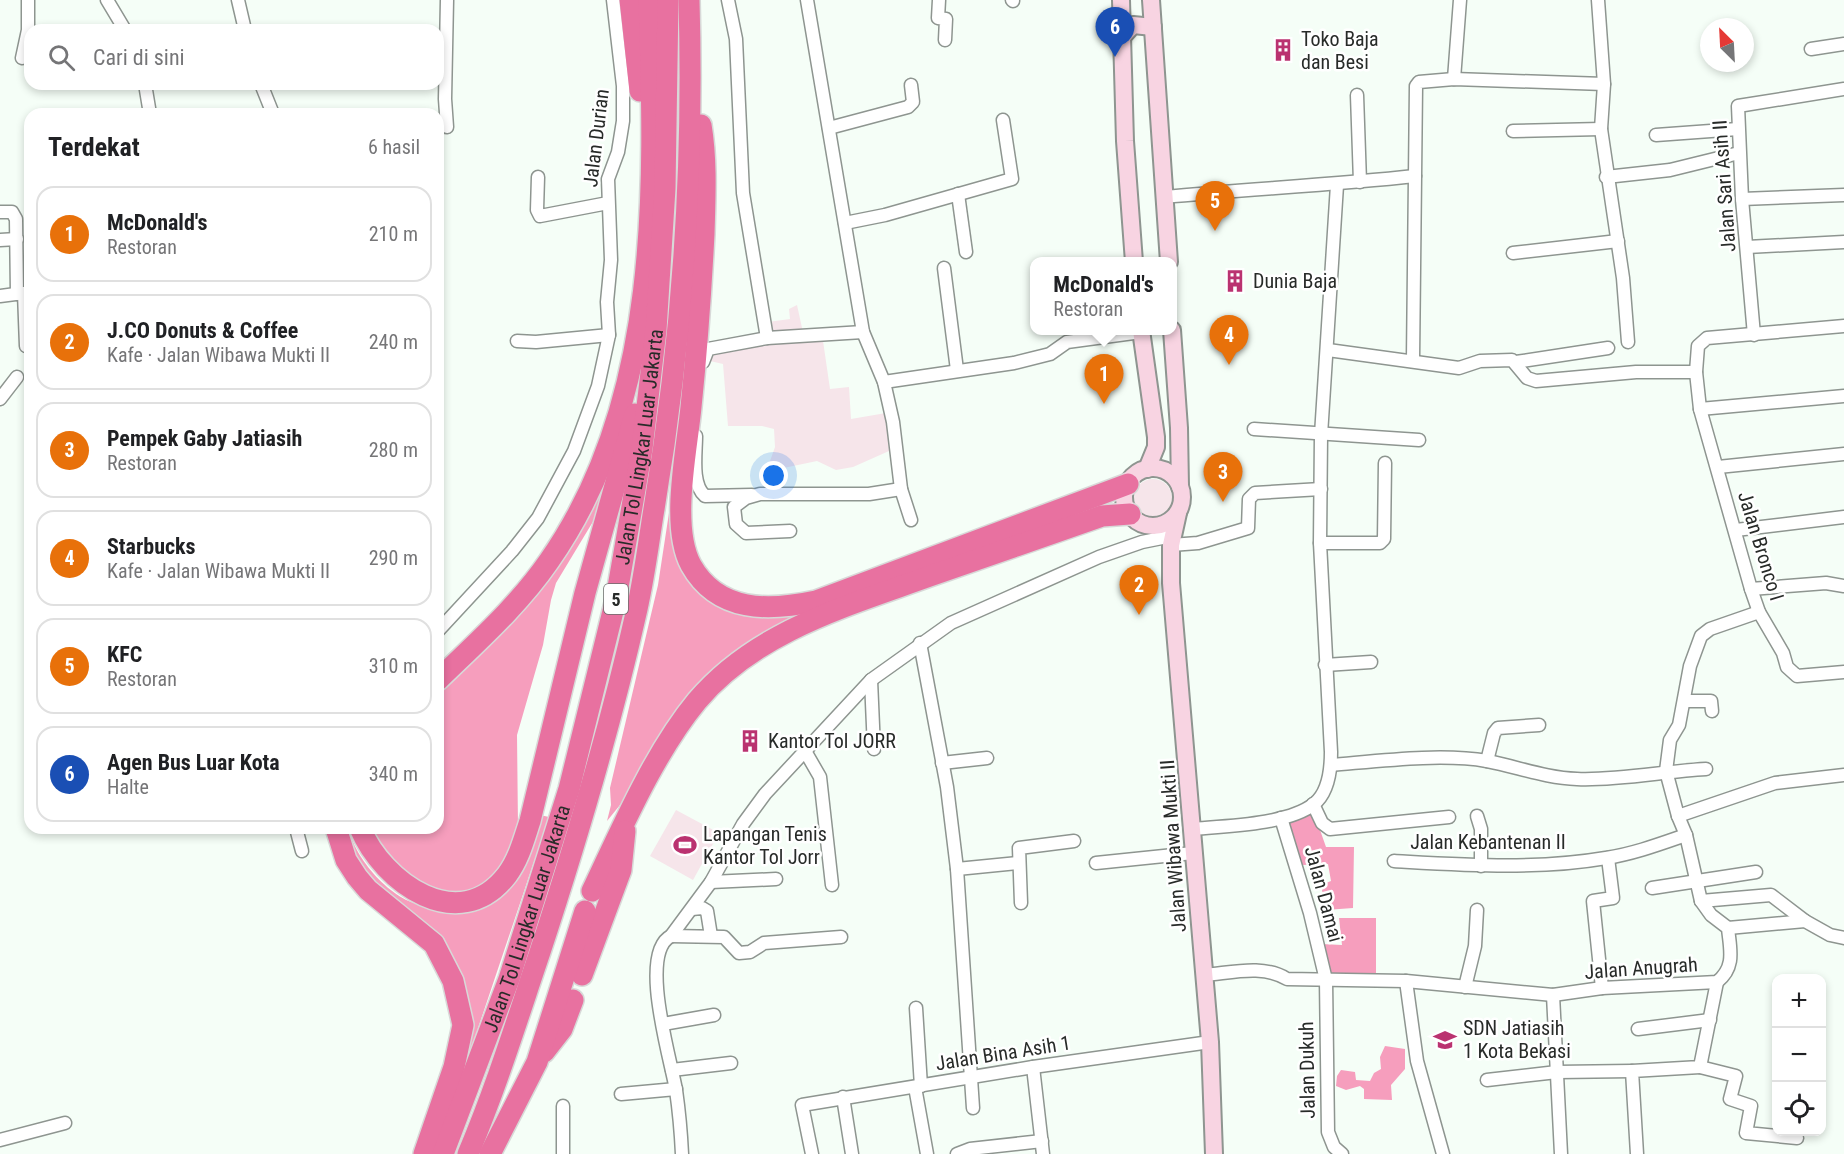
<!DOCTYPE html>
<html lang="id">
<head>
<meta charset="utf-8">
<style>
  :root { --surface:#fff; --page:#f2f2f2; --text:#202124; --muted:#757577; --line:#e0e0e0; --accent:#ea580c }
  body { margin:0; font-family:"Roboto Condensed",sans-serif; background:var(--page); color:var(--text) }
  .controls { position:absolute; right:18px; bottom:18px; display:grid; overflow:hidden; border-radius:12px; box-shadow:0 3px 9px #0003 }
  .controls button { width:54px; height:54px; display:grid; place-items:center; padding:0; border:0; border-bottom:2px solid var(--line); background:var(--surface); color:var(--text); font:30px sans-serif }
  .compass { position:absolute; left:1700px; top:18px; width:54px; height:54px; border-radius:50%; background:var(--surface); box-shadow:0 3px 9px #0003; rotate:336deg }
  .you { position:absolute; left:774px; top:476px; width:21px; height:21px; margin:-15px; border:4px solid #fff; border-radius:50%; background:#1a73e8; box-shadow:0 0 0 9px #1a73e833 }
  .badge { display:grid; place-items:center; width:39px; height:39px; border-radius:50%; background:var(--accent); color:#fff; font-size:20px; font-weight:700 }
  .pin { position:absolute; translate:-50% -50px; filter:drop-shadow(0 2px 3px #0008) }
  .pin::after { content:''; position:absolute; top:32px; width:21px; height:18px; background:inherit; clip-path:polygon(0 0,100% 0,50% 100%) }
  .popup { position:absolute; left:1030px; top:257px; width:147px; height:78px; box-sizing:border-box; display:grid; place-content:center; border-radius:12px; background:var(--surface); filter:drop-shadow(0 2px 4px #0005); font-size:20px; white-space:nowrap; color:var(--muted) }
  .popup b { font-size:22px; color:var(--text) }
  .popup::after { content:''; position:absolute; left:50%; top:100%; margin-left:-12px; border:12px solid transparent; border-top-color:var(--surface) }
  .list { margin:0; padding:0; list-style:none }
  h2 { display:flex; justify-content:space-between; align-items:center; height:78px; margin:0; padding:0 24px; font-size:26px }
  h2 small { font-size:20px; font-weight:400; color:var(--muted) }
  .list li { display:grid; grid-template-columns:39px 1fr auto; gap:18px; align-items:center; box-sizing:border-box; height:96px; margin:0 12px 12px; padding:0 12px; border:2px solid var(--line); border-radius:18px }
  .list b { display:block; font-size:22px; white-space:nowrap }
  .list p { margin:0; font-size:20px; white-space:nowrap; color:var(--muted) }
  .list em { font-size:20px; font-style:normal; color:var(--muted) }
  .icon { flex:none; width:33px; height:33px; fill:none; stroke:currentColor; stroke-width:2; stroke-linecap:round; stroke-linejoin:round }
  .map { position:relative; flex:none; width:1844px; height:1154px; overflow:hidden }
  .search { position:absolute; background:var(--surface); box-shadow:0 3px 9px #0003; left:24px; top:24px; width:420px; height:66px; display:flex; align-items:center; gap:15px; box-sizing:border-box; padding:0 21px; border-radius:18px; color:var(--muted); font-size:22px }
  .panel { position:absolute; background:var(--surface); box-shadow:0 3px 9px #0003; left:24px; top:108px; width:420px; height:726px; border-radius:18px }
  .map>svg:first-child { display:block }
  .green { fill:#f6e5ea }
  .forest { fill:#f69ebd }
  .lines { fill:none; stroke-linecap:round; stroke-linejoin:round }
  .minor-casing { stroke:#8e9590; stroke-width:15 }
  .secondary-casing { stroke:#8e9590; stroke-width:20 }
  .motorway-casing { stroke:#d8d9d8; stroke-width:24 }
  .minor { stroke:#fff; stroke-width:12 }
  .secondary { stroke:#f8d4e2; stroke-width:16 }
  .motorway { stroke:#e871a0; stroke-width:21 }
  .labels { text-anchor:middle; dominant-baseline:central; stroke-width:5; stroke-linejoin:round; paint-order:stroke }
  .shield { fill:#fff; stroke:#686b69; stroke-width:1.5 }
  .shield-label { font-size:18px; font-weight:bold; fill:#282b29 }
  .poi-label { font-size:20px; fill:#282b29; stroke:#fff; text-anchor:start }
  .street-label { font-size:20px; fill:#282b29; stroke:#fff }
</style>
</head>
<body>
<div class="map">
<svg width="1844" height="1154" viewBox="0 0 1844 1154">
  <rect width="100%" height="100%" fill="#f5fef7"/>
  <g class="green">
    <polygon points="797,305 804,337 822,334 830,389 849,387 851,419 886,413 889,451 853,467 836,470 817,461 774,470 769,464 775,447 774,429 762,426 728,426 723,364 710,361 709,342 721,344 722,351 732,352 773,342 768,322 790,319 789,309"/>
    <circle cx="1153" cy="498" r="19"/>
    <polygon points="676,810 719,833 693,880 650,856"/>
  </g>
  <g class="forest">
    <polygon points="623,428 606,500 556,583 551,600 543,645 517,735 518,827 513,849 490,882 471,892 448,897 416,890 361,828 438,828 438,690 491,637"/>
    <polygon points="674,480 675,508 711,596 813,608 752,643 607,821 611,805 610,788 658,585"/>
    <polygon points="1313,810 1326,847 1354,847 1353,908 1326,910 1321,885 1331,881 1328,864 1302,865 1287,821"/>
    <path d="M540 815 549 817 468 1058 462 986 365 881 341 828H349C353 857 393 903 424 905 443 906 474 896 493 893Z"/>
    <polygon points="1339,918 1376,918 1376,973 1328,977 1321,944 1342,945"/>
    <polygon points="1385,1046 1405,1049 1405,1069 1391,1085 1392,1100 1364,1099 1364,1089 1360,1086 1346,1090 1336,1086 1337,1076 1341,1070 1355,1072 1356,1080 1370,1081 1374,1073 1381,1069 1380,1057"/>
  </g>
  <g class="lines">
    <g class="minor-casing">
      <g id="minor">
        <polyline points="107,0 125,30"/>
        <polyline points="238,0 245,30"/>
        <polyline points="447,0 445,99 447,127"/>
        <polyline points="728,0 736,39 743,193 767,338 863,332"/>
        <polyline points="807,0 863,332 884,382 893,422 901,489 911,520"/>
        <polyline points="939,0 938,18 946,19 945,40"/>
        <polyline points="1012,0 1013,1"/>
        <polyline points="1598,0 1604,84 1601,129 1623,278 1628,342"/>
        <polyline points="1811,49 1844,44"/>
        <polyline points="22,58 28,30 28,0"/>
        <polyline points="1454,79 1460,0"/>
        <polyline points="145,84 150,114"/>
        <polyline points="261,84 273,114"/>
        <polyline points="1357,95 1360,182"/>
        <polyline points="829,128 908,107 913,102 911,85"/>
        <polyline points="1513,131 1601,129"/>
        <polyline points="1656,135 1738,129"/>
        <polyline points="538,177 537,210 540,216 608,203"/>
        <polyline points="1606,177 1670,170 1739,153"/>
        <polyline points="958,194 966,252"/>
        <path d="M1164 197C1248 189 1332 185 1415 176"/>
        <polyline points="1742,199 1844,195"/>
        <polyline points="0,212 12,212 16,219 17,294"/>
        <polyline points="845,223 885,215 1012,179 1003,120"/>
        <polyline points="0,240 17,239"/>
        <polyline points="1747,247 1844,242"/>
        <polyline points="1513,253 1618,241"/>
        <polyline points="944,268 957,370"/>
        <polyline points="24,293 26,346"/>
        <polyline points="0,296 23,293"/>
        <polyline points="1844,326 1707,338 1698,346 1696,372 1700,409 1751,589 1759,612 1783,653 1787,667 1797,676 1844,672"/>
        <polyline points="1754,335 1742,199 1738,106 1844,89"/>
        <polyline points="517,341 536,342 609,335"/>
        <polyline points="1328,350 1459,368 1480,361 1512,360 1527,378 1536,381 1636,372 1696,372"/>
        <polyline points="1413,359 1416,86 1419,82 1454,79 1604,84"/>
        <polyline points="703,362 708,349 767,338"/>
        <polyline points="1516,362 1608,348"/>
        <polyline points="884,382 1014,363 1050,354 1067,342 1141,332"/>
        <polyline points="0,399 17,377"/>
        <polyline points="1700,409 1844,396"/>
        <polyline points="1254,429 1419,440"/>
        <path d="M696 436C696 454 691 484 705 496L752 495"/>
        <polyline points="1718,467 1844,454"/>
        <polyline points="1736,530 1844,517"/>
        <polyline points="790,531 746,533 736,524 734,507 746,498 760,494 869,494 901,489"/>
        <polyline points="1320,543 1380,543 1384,539 1385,463"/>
        <polyline points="1171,545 1198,543 1248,528 1249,499 1255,493 1321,489"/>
        <polyline points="1751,589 1826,583 1844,586"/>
        <polyline points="438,631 512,551 538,518 574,451 598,386 609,335 607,302 611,260 608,179 618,152 623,121 623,86 613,0"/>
        <polyline points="920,643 947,787 957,869 973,1108"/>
        <polyline points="1325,665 1371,662"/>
        <polyline points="871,680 874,749"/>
        <polyline points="1685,701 1711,701 1712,711"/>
        <polyline points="805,751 820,777 832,885"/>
        <polyline points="1487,761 1494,733 1498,728 1539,725"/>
        <polyline points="942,763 987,758"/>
        <path d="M1331 765C1379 761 1441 753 1487 761 1518 767 1546 778 1577 779 1616 781 1666 771 1706 769"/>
        <polyline points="1313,804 1322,823 1330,829 1449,817"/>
        <polyline points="1477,816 1481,829 1481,866"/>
        <polyline points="1678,816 1775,783 1844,775"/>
        <polyline points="1281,818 1310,913 1326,980 1328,1132 1334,1147 1342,1154"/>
        <polyline points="296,828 302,851"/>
        <path d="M1191 829C1225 826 1287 825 1314 804 1329 792 1331 769 1331 752L1320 543 1321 435 1337 185"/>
        <path d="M1394 861C1465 865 1536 870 1606 858 1633 854 1660 844 1686 835"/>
        <polyline points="1096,863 1193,853"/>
        <polyline points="957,869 1018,863"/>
        <polyline points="711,882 776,879"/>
        <polyline points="1652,888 1756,872"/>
        <polyline points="1701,901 1771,895 1805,921"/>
        <polyline points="1021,903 1019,848 1074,841"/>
        <polyline points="692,909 702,908 707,911 711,936"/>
        <polyline points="1728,928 1805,921 1830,935 1844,938"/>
        <polyline points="671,936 724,937 739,953 750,952 764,943 841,937"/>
        <path d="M1204 975C1231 973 1263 964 1287 979L1406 981 1553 995 1602 988 1717 982C1736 967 1730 949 1728 928L1711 915 1701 901 1686 835 1678 816 1666 771 1670 740 1679 725 1690 666 1701 636 1710 629 1759 612"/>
        <polyline points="1406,981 1417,1061 1443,1154"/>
        <polyline points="1465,987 1475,946 1477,910"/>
        <polyline points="1602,988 1593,901 1613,898 1608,858"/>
        <polyline points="1553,995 1561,1154"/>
        <polyline points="916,1008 921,1086"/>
        <polyline points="663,1024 714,1015"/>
        <polyline points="1638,1029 1710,1020"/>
        <polyline points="1033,1067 1043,1154"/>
        <polyline points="1700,1067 1736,1076 1730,1099 1751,1106 1746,1133 1797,1138"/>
        <polyline points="672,1070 731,1063"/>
        <polyline points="1487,1080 1557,1072 1632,1071"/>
        <polyline points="915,1087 927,1154"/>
        <polyline points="621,1094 676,1089"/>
        <polyline points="843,1097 852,1154"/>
        <polyline points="563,1106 563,1154"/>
        <polyline points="0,1140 65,1123"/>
        <path d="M682 1154C681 1133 679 1111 676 1090 671 1060 638 953 671 936L711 882 743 824 765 794 871 680 951 623 1099 557 1142 542 1172 536"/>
        <polyline points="812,1154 802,1105 1033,1067 1210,1042"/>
        <polyline points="957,1154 970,1149 1042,1141"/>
        <polyline points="1637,1154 1632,1071 1700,1067 1717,982"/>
      </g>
    </g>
    <g class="secondary-casing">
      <g id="secondary">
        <polyline points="1121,0 1125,141 1134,262"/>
        <polyline points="1151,0 1169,262"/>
        <polyline points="1122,37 1133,25 1153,27"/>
        <polyline points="1141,330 1156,437 1156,447 1147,469"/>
        <polyline points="1172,330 1179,428 1180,487"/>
        <circle cx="1153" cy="497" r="29"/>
        <polyline points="1178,513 1171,545 1171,583 1210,1042 1214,1154"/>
      </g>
    </g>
    <g class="motorway-casing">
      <g id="motorway">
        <polyline points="630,0 640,91"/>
        <path d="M701 125C707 161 705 198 704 234 701 292 697 349 691 407 687 450 670 526 691 565 718 613 769 611 816 601L1128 484"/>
        <path d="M438 680C477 642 518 606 549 561 662 400 655 187 649 0"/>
        <polyline points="336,828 346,860 357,877 368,890 434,944 453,981 463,1025 454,1067 424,1154"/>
        <path d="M360 828C383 883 459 937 507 875 519 859 524 839 530 821L585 593 635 414"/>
        <path d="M592 891C621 830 654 753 697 701 756 631 847 606 930 576 987 556 1045 536 1102 516L1130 514"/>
        <polyline points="582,975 621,870 625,831"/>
        <polyline points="544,1052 562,1029 573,1000"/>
        <path id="s1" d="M443 1154 509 979 569 789 616 599 642 449 656 330 665 188 668 0"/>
        <path d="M468 1154C496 1088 517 1020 540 952 577 839 611 725 637 609 644 578 648 547 653 515 682 345 694 173 689 0"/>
        <polyline points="490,1154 537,1062 585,911"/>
      </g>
    </g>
    <use href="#minor" class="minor"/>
    <use href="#secondary" class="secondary"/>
    <use href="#motorway" class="motorway"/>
  </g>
  <defs>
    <g id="building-bare" transform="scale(1.8)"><path d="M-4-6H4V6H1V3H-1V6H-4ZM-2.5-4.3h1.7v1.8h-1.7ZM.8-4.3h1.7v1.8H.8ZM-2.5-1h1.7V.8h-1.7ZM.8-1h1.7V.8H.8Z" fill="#ba3270" stroke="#fff" stroke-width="2.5" paint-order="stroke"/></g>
    <g id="stadium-bare" transform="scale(1.8)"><path d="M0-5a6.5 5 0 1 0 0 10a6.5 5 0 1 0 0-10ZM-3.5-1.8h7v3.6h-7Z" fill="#ba3270" stroke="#fff" stroke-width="2.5" paint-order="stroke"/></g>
    <g id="school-bare" transform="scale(1.8)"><path d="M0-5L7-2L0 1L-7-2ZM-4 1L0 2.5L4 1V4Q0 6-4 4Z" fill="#ba3270" stroke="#fff" stroke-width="2.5" paint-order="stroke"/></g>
  </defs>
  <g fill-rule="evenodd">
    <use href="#building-bare" x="1283" y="50"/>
    <use href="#building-bare" x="1235" y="281"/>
    <use href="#building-bare" x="750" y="741"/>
    <use href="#stadium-bare" x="685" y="845"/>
    <use href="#school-bare" x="1445" y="1040"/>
  </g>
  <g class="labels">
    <rect class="shield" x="604" y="584" width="24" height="30" rx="4.5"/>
    <g class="shield-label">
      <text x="616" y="599">5</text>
    </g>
    <g class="poi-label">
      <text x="1301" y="39">Toko Baja<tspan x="1301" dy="23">dan Besi</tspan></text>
      <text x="1253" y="281">Dunia Baja</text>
      <text x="768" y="741">Kantor Tol JORR</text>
      <text x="703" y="834">Lapangan Tenis<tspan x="703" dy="23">Kantor Tol Jorr</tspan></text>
      <text x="1463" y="1028">SDN Jatiasih<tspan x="1463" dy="23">1 Kota Bekasi</tspan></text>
    </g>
    <g class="street-label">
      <text transform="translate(596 138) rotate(-83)">Jalan Durian</text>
      <text transform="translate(1724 186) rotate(-94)">Jalan Sari Asih II</text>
      <text stroke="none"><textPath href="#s1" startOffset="736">Jalan Tol Lingkar Luar Jakarta</textPath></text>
      <text transform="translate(1761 546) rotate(73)">Jalan Bronco I</text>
      <text x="1488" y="842">Jalan Kebantenan II</text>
      <text transform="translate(1173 846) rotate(-94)">Jalan Wibawa Mukti II</text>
      <text transform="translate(1324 894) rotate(75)">Jalan Damai</text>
      <text stroke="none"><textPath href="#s1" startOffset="250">Jalan Tol Lingkar Luar Jakarta</textPath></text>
      <text transform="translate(1641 968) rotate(-4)">Jalan Anugrah</text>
      <text transform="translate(1003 1053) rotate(-9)">Jalan Bina Asih 1</text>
      <text transform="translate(1307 1070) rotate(-91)">Jalan Dukuh</text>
    </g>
  </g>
</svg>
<div class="controls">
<button>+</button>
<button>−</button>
<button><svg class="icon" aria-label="locate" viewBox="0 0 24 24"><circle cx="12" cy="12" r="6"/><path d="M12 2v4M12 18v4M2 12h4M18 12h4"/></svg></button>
</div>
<svg class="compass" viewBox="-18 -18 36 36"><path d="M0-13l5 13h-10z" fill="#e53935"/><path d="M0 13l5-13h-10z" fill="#757577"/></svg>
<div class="you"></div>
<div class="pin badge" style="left:1104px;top:404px;background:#e8710a">1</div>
<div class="popup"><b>McDonald's</b>Restoran</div>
<div class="pin badge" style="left:1139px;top:615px;background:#e8710a">2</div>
<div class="pin badge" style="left:1223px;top:502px;background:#e8710a">3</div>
<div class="pin badge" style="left:1229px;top:365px;background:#e8710a">4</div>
<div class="pin badge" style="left:1215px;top:231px;background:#e8710a">5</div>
<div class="pin badge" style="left:1115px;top:57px;background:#1a4fb4">6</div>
<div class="search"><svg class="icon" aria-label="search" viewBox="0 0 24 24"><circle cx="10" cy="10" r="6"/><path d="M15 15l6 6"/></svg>Cari di sini</div>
<section class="panel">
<h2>Terdekat<small>6 hasil</small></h2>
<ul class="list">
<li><span class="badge" style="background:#e8710a">1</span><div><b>McDonald's</b><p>Restoran</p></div><em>210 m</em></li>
<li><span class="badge" style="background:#e8710a">2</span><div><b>J.CO Donuts &amp; Coffee</b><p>Kafe · Jalan Wibawa Mukti II</p></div><em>240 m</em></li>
<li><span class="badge" style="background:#e8710a">3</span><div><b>Pempek Gaby Jatiasih</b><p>Restoran</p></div><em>280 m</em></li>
<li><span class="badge" style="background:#e8710a">4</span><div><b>Starbucks</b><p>Kafe · Jalan Wibawa Mukti II</p></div><em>290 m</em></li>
<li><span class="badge" style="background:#e8710a">5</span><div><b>KFC</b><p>Restoran</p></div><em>310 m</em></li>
<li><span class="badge" style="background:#1a4fb4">6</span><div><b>Agen Bus Luar Kota</b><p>Halte</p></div><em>340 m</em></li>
</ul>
</section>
</div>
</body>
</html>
